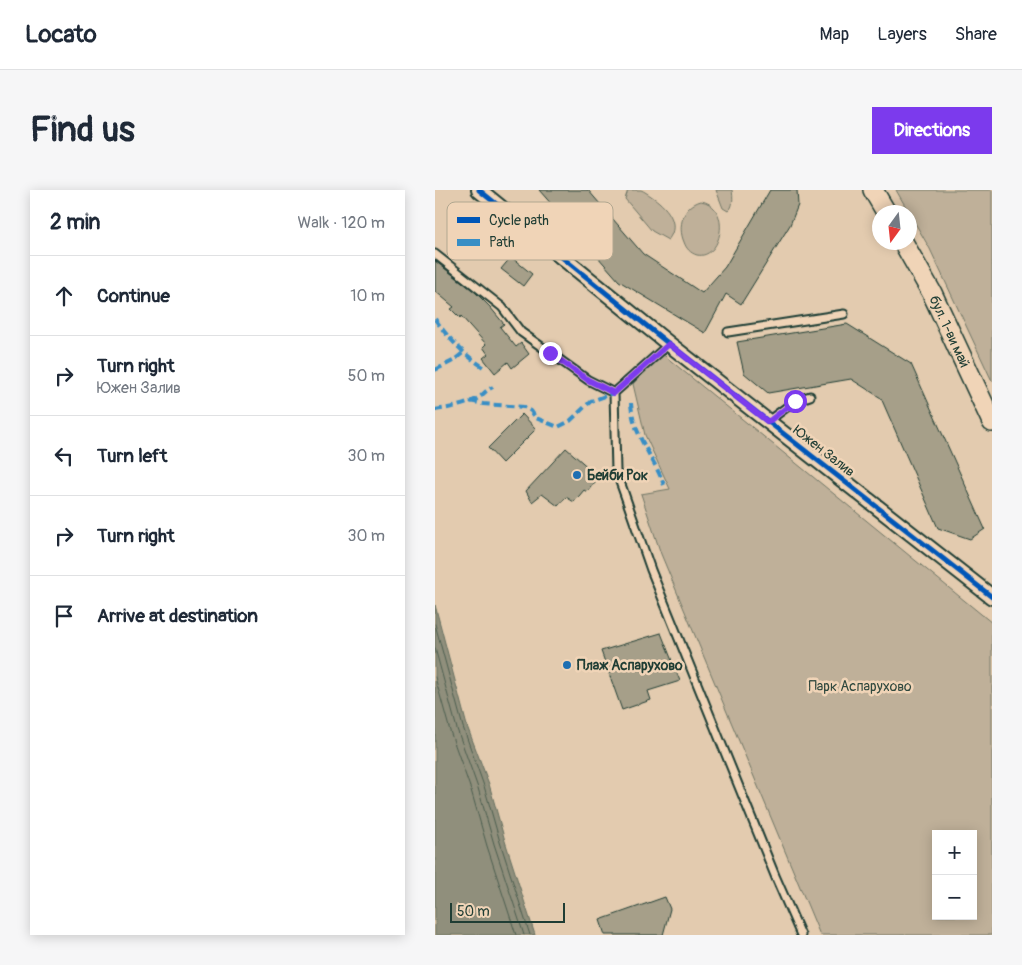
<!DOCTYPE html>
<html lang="en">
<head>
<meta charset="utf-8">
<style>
  :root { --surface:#fff; --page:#f6f6f7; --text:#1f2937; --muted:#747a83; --line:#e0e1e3; --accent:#7c3aed }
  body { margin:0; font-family:Pangolin,sans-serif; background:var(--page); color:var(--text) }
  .controls { position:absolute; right:15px; bottom:15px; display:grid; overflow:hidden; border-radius:0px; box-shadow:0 2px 12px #0003 }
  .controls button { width:45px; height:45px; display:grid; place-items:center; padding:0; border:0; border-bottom:1px solid var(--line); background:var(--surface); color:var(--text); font:25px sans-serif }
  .compass { position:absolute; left:437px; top:15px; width:45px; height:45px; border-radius:50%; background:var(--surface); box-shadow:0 2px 12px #0003; rotate:195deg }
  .scale { position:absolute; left:15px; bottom:12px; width:115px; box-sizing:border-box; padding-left:5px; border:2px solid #1f3d34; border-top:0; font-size:14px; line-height:18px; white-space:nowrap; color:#1f3d34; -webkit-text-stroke:4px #f0d4b7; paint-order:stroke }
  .stop { position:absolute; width:15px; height:15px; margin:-11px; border:4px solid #7c3aed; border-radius:50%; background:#fff }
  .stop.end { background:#7c3aed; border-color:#fff; box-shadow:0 1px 5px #0008 }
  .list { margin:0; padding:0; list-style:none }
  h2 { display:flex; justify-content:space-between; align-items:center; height:65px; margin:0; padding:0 20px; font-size:21px }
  h2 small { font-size:16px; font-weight:400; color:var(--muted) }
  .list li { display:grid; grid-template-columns:32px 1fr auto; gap:15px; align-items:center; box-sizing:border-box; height:80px; padding:0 20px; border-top:1px solid var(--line) }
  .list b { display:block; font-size:19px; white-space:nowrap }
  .list p { margin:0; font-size:16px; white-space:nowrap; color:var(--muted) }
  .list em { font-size:16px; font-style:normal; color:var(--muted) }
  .icon { flex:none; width:28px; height:28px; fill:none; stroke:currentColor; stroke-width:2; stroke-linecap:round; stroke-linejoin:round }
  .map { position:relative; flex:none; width:557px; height:745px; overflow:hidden; border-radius:0px }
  header { display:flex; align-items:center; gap:30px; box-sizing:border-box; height:70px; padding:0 25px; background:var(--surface); border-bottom:1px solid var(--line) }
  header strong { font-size:24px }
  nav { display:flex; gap:28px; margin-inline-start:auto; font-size:18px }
  .intro { display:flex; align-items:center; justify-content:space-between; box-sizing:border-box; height:120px; padding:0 30px }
  h1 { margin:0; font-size:35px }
  .button { padding:12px 22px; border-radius:0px; background:var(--accent); color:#fff; font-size:18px; font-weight:700 }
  main { display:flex; gap:30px; padding:0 30px }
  aside { flex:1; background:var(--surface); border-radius:0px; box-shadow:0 2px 12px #0003 }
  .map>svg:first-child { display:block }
  .green { fill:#bfb099; stroke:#6f7666; fill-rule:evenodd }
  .water { fill:#908f7b; stroke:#636e5f }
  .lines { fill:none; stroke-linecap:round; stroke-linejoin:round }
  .shore { stroke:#4c5e50; stroke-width:1 }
  .building { fill:#a69f89; stroke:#1f3d34 }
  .lane-casing { stroke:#1f3d34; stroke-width:11 }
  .street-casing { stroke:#1f3d34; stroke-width:18 }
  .secondary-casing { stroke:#1f3d34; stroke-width:22 }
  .lane { stroke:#f0d4b7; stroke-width:7 }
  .street { stroke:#f0d4b7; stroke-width:14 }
  .secondary { stroke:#f0d4b7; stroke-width:19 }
  .quiet { stroke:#378ec5; stroke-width:4; stroke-dasharray:8 4; stroke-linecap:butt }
  .cycleway-casing { stroke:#f0d4b7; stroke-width:8 }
  .cycleway { stroke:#0057b8; stroke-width:5 }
  .route { stroke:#7c3aed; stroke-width:6 }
  .poi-dot { fill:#1f6fb2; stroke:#f0d4b7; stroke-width:2 }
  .labels { text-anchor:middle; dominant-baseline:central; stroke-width:5; stroke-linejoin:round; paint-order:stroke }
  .street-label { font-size:14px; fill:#1f3d34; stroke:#f0d4b7 }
  .poi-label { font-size:14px; font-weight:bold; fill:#1f3d34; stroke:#f0d4b7; text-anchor:start }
  .park-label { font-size:14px; fill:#2f483e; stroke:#f0d4b7 }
  .key { fill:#f0d4b7; stroke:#b1a790; stroke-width:1 }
  .key-label { font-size:14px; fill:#1f3d34 }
</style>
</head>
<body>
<header>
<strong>Locato</strong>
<nav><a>Map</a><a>Layers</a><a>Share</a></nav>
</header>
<div class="intro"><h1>Find us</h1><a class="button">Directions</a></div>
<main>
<aside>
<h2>2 min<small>Walk · 120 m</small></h2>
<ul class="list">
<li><svg class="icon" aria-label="ahead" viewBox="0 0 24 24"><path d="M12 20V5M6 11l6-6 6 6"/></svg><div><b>Continue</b></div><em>10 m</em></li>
<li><svg class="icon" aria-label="right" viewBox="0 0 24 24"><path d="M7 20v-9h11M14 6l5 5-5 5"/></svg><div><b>Turn right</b><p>Южен Залив</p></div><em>50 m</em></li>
<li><svg class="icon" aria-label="left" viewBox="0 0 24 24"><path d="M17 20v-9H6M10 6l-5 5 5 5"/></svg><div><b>Turn left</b></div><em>30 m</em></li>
<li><svg class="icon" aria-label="right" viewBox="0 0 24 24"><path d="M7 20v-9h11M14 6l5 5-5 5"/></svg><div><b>Turn right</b></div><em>30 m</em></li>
<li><svg class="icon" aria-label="arrive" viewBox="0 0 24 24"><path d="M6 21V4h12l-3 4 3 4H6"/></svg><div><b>Arrive at destination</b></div></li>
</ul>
</aside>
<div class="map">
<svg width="557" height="745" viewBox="0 0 557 745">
  <rect width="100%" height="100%" fill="#e3cbaf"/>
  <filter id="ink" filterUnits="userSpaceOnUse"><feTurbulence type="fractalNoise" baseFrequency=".02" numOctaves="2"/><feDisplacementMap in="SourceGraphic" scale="10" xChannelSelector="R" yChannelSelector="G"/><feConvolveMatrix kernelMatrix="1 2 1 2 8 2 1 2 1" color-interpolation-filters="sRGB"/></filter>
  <g filter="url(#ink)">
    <g class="green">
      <path d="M193 0C197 0 202 0 206 0 209 1 213 4 216 6 230 15 247 33 233 50L217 41 190 9Z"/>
      <path d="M281 0H297C298 7 299 17 293 21L288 18Z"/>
      <polygon points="461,0 557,0 557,191 495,59"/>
      <path d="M266 11C297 16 287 70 262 65 255 63 251 58 249 52 242 36 248 16 266 11Z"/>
      <path d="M225 162 557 433V745H385L226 364 206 304 235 299 210 245 198 194ZM501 644H538V726H501Z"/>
    </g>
    <polygon class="water" points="0,415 32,536 54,594 70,651 100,745 0,745"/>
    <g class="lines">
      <g class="shore">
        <polyline points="0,434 28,537 49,596 65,652 95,745"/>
        <polyline points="0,458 22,539 43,598 59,654 89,745"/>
        <polyline points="0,487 15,541 36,600 52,656 81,745"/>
      </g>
    </g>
    <g class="building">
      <polygon points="104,0 153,0 208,64 267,103 290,77 335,0 362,0 363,15 355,35 306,114 291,104 270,143 184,91"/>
      <polygon points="76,67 97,84 88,96 66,79"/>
      <polygon points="0,71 39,101 55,117 69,134 65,137 81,157 86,153 94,164 77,178 73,172 60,183 48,168 53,164 48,157 51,154 26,126 25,128 16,119 19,117 0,101"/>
      <polygon points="412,134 476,174 550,339 535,349 503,338 446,208 416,189 333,203 309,183 302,152"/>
      <polygon points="87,224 101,239 67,273 53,258"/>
      <polygon points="131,258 164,287 152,302 149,300 139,312 131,307 123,316 107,304 97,312 91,301"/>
      <polygon points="226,443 245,491 213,501 216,510 187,520 166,461"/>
      <polygon points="230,707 235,719 228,745 170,745 165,730"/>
    </g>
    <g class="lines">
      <g class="lane-casing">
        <g id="lane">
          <polyline points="0,64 67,117 86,142 153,190 179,203"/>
          <polyline points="293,142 409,124"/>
          <polyline points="234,154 179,203 181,281 188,300 216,380 341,688 366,745"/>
          <polyline points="333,231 360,211 375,206"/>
        </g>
      </g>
      <g class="street-casing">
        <polyline id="street" points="44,0 234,154 557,407"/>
      </g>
      <g class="secondary-casing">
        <g id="secondary">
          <polyline points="438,0 451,22"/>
          <path id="s1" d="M468 52 497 103 557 232"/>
        </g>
      </g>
      <use href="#lane" class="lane"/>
      <use href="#street" class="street"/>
      <use href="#secondary" class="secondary"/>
      <g class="quiet">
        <path d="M0 129C13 148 30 166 50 178"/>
        <polyline points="0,180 18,171 29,162"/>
        <polyline points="35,211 48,214 89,217 96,221 101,228 123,237 135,231 156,211 179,203"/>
        <path d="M196 213C198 246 218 265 229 295"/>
        <path d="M0 220C14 218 34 215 46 206 50 202 52 200 58 197"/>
      </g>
      <g class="cycleway-casing">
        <polyline id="cycleway" points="44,0 234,154 557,407"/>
      </g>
      <use href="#cycleway" class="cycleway"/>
    </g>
  </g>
  <g class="lines" filter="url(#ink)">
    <polyline class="route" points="115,163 153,190 179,203 234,154 333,232 360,211"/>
  </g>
  <g class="poi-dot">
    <circle cx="142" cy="285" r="5"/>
    <circle cx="132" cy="475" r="5"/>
  </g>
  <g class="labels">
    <g class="street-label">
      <text stroke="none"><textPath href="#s1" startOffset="101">бул. 1-ви май</textPath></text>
      <text transform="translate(389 261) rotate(38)">Южен Залив</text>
    </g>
    <g class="poi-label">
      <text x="152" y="285">Бейби Рок</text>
      <text x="142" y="475">Плаж Аспарухово</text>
    </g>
    <g class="park-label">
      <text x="425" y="496">Парк Аспарухово</text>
    </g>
  </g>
  <rect x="12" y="12" width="166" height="58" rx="8" class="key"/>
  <rect x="22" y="27" width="23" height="6" fill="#0057b8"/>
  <rect x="22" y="49" width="23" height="7" fill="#378ec5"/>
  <g class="key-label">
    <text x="54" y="35">Cycle path</text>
    <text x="54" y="57">Path</text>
  </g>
</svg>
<div class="controls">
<button>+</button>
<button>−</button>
</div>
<svg class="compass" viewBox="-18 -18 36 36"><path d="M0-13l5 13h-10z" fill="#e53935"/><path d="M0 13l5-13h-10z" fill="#747a83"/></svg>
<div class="scale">50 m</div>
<div class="stop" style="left:360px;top:211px"></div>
<div class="stop end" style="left:115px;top:163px"></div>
</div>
</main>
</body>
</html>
